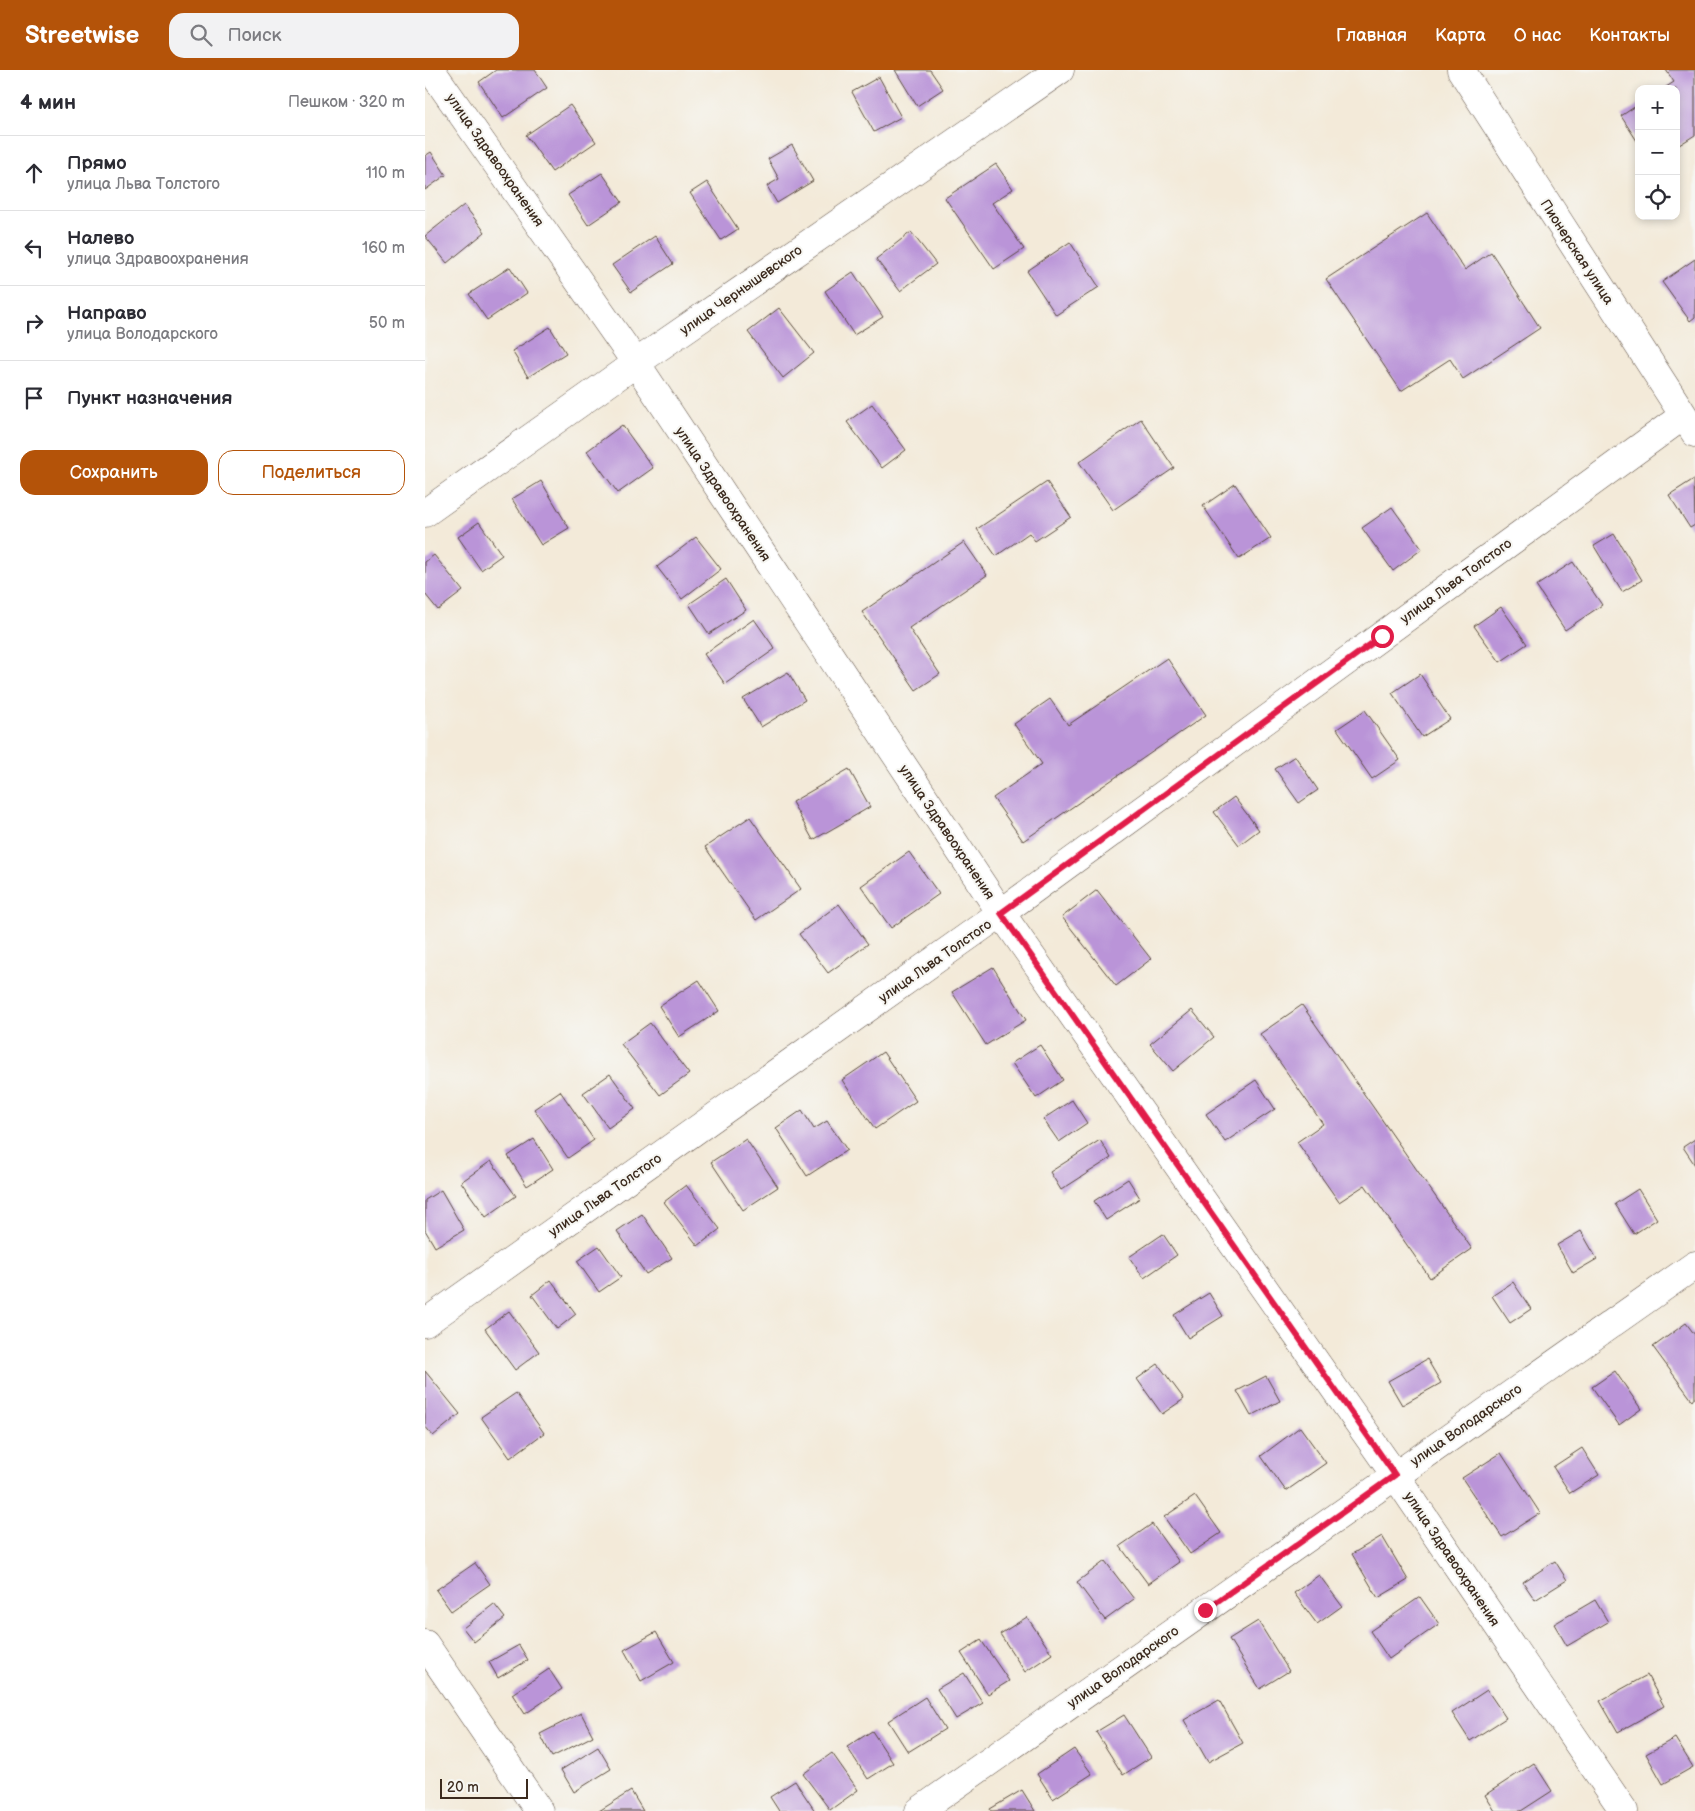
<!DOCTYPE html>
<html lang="ru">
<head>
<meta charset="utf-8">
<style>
  :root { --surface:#fff; --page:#f2f2f3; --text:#2b2b33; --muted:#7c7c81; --line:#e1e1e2; --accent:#b45309 }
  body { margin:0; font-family:"Balsamiq Sans",sans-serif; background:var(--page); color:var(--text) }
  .controls { position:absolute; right:15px; top:15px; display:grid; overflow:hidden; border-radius:10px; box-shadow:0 2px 8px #0003 }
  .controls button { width:45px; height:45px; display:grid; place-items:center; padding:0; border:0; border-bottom:1px solid var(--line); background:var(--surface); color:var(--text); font:25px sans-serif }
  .scale { position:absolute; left:15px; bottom:12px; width:88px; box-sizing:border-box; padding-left:5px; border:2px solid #3b2a1e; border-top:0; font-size:14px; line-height:18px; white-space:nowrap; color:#3b2a1e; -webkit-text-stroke:4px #f6f6f2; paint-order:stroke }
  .stop { position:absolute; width:15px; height:15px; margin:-11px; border:4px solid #e11d48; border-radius:50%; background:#fff }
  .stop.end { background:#e11d48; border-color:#fff; box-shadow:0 1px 5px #0008 }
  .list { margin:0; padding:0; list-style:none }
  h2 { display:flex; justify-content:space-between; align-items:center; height:65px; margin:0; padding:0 20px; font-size:21px }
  h2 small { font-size:16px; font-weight:400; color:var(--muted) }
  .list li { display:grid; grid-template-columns:32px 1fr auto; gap:15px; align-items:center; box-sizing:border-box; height:75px; padding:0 20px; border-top:1px solid var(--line) }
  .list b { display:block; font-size:19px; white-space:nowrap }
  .list p { margin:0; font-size:16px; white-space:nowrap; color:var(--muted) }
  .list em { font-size:16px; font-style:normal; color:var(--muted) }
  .actions { display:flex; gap:10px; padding:15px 20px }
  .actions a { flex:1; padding:11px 0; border:1px solid var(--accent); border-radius:15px; text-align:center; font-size:18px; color:var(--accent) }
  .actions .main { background:var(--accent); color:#fff }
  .icon { flex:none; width:28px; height:28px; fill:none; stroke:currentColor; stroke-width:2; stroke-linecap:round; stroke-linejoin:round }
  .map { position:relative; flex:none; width:1270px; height:1741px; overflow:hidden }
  header { display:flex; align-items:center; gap:30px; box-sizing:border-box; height:70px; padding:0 25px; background:var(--accent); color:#fff }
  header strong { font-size:24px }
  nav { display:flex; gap:28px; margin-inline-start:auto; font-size:18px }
  .search { width:350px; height:45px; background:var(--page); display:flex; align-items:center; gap:12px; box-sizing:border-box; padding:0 18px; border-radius:15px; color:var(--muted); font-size:19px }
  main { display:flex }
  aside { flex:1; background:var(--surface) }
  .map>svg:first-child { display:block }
  .building { fill:#ba94d8 }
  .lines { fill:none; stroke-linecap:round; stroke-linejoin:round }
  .minor-casing { stroke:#57473a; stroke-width:29 }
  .minor { stroke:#fff; stroke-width:28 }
  .route { stroke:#e11d48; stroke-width:6 }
  .labels { text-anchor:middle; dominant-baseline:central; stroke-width:4; stroke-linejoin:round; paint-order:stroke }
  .street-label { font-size:14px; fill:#3b2a1e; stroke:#f6f6f2 }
</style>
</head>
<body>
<header>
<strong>Streetwise</strong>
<div class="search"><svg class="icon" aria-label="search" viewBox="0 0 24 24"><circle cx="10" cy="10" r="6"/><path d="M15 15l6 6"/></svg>Поиск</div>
<nav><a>Главная</a><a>Карта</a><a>О нас</a><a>Контакты</a></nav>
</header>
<main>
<aside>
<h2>4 мин<small>Пешком · 320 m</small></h2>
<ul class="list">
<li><svg class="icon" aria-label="ahead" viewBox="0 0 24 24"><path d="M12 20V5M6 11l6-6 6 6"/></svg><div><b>Прямо</b><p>улица Льва Толстого</p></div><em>110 m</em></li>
<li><svg class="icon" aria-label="left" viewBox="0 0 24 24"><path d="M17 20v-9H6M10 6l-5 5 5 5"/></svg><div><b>Налево</b><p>улица Здравоохранения</p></div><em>160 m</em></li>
<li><svg class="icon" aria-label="right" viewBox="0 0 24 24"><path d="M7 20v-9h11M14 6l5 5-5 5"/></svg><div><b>Направо</b><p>улица Володарского</p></div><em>50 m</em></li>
<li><svg class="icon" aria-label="arrive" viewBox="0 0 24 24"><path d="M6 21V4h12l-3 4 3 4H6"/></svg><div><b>Пункт назначения</b></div></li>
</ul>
<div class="actions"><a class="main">Сохранить</a><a>Поделиться</a></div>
</aside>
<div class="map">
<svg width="1270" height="1741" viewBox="0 0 1270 1741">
  <rect width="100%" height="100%" fill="#f6f6f2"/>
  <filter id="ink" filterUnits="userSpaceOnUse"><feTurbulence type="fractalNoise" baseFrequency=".02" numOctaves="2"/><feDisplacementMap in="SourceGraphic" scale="10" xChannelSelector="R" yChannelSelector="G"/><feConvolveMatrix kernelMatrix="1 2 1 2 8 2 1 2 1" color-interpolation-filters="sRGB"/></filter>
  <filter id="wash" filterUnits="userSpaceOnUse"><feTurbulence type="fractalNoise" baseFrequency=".0096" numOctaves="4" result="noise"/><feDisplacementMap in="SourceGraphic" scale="20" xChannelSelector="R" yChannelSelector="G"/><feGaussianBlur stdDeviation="1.12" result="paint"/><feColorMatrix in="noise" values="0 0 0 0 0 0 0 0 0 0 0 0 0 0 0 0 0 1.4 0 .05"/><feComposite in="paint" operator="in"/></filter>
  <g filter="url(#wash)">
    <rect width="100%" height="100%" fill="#f3ead9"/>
    <g id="blocks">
      <g class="building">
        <polygon points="71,0 110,0 122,18 78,48 54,12"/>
        <polygon points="470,0 505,0 518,19 492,36"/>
        <polygon points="1241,0 1270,0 1270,65 1251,77 1251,19 1238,19 1249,12"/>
        <polygon points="454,7 476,47 449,62 427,22"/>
        <polygon points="1214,34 1214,74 1196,46"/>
        <polygon points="145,35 171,72 127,102 101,65"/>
        <polygon points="367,75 388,111 352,133 342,116 354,109 343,89"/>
        <polygon points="6,82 21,105 0,120 0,86"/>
        <polygon points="571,94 588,119 567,133 599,179 569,199 520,128"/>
        <polygon points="177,103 197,132 163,155 143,125"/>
        <polygon points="282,112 313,159 296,170 265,123"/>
        <polygon points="39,135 60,162 22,193 0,166"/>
        <polygon points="1002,143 1040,200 1066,182 1115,258 1038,309 1025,289 976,321 901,209"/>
        <polygon points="486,162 511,194 475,221 451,189"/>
        <polygon points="230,166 248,194 206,222 187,195"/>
        <polygon points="645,172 674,217 631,245 602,201"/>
        <polygon points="1270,189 1270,247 1265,251 1237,212"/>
        <polygon points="85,197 102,223 62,250 44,224"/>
        <polygon points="428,202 458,247 429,265 400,221"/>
        <polygon points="354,238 389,283 358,308 323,262"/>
        <polygon points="125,257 141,283 103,307 87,281"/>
        <polygon points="447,334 481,380 457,398 422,352"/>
        <polygon points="716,349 749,398 688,440 654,392"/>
        <polygon points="197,355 228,398 193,423 162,381"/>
        <polygon points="1269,409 1270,455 1265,458 1244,425"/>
        <polygon points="116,411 144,458 116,475 87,429"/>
        <polygon points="622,412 646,447 610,471 604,463 571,486 552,459"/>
        <polygon points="810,414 846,468 814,489 778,436"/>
        <polygon points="967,437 997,479 968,501 937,458"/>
        <polygon points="54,452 77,485 56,500 33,467"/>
        <polygon points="1189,464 1217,510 1197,522 1169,476"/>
        <polygon points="271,467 296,499 257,529 232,497"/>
        <polygon points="539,472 562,505 484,558 515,604 491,620 437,542"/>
        <polygon points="9,485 38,521 13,540 0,524 0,492"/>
        <polygon points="1148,492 1177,535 1140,560 1111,516"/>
        <polygon points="301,509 321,540 284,564 264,534"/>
        <polygon points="1076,537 1102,574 1075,592 1049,556"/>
        <polygon points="329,549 350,579 300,614 279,584"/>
        <polygon points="742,588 781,645 598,771 568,728 617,694 589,654 625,629 643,655"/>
        <polygon points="363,602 380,630 336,657 318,629"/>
        <polygon points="995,604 1025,649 997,667 967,623"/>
        <polygon points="940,640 975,690 947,709 912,659"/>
        <polygon points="870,686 893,720 874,733 850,699"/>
        <polygon points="424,699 445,737 388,770 367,732"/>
        <polygon points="809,727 834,760 814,775 789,742"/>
        <polygon points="325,747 376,819 331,850 280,777"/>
        <polygon points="484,782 514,824 466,858 436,816"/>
        <polygon points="672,820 726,889 691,916 637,847"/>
        <polygon points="414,834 443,874 403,903 374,864"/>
        <polygon points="568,897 601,950 561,975 527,922"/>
        <polygon points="274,910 294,941 254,967 234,936"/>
        <polygon points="877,935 1047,1179 1005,1208 940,1115 914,1132 872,1072 898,1054 835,964"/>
        <polygon points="767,940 789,967 748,1001 725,974"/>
        <polygon points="225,953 264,1004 235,1025 196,974"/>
        <polygon points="615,975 638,1010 611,1028 587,993"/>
        <polygon points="458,982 491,1031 450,1059 417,1010"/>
        <polygon points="185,1004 210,1039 183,1058 158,1023"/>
        <polygon points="831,1010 850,1039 800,1072 781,1044"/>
        <polygon points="135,1021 169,1070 143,1088 109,1039"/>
        <polygon points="647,1030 662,1053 634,1072 618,1049"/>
        <polygon points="377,1040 389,1059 402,1051 422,1080 382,1106 351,1058"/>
        <polygon points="109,1069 128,1099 102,1116 83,1086"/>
        <polygon points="321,1069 353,1117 318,1140 286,1092"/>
        <polygon points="1270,1069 1270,1095 1258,1077"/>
        <polygon points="675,1070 686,1088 636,1120 625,1102"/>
        <polygon points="66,1091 91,1126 61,1147 36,1112"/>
        <polygon points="703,1109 715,1128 681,1150 669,1131"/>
        <polygon points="261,1115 295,1159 273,1176 239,1132"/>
        <polygon points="1213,1119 1232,1149 1209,1164 1190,1134"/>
        <polygon points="16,1120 39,1160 10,1177 0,1160 0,1130"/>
        <polygon points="217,1144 247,1188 221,1204 192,1161"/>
        <polygon points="1156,1161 1172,1189 1148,1203 1132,1175"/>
        <polygon points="738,1164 752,1185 719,1208 704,1187"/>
        <polygon points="174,1176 196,1207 174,1222 152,1191"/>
        <polygon points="126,1210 151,1244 132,1259 107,1225"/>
        <polygon points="1088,1212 1106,1239 1085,1253 1067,1226"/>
        <polygon points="784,1223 798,1246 763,1268 749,1245"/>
        <polygon points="84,1241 114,1282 90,1300 60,1259"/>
        <polygon points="1261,1253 1270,1265 1270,1328 1267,1330 1228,1277"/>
        <polygon points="1002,1289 1016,1313 977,1335 963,1311"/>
        <polygon points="733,1294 759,1329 737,1344 712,1309"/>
        <polygon points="0,1301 35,1344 8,1366 0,1356"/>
        <polygon points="1190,1301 1216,1339 1194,1355 1167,1317"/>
        <polygon points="841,1306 855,1331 826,1346 812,1321"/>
        <polygon points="91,1323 119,1363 85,1388 56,1347"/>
        <polygon points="875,1357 901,1393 861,1421 836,1386"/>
        <polygon points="1157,1378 1174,1405 1145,1423 1128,1397"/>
        <polygon points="1076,1383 1115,1443 1077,1467 1037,1408"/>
        <polygon points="770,1426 796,1463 765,1484 739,1447"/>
        <polygon points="727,1454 754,1492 723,1514 695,1476"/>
        <polygon points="957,1466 983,1510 953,1528 927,1484"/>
        <polygon points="680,1491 709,1529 680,1550 652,1512"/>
        <polygon points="1130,1491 1142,1510 1110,1530 1098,1512"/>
        <polygon points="50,1493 65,1514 26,1541 11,1520"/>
        <polygon points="894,1505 917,1536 892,1554 869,1523"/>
        <polygon points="995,1527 1014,1554 964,1589 945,1561"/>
        <polygon points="1170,1530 1183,1552 1142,1576 1129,1554"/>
        <polygon points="69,1534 80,1548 49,1572 38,1558"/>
        <polygon points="602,1547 627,1584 600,1602 575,1564"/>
        <polygon points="833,1551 864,1601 835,1619 804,1569"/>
        <polygon points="231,1562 249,1592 216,1611 199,1580"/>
        <polygon points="556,1570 584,1611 563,1624 536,1583"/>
        <polygon points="94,1575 103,1590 73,1608 64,1592"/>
        <polygon points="124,1599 137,1619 100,1644 87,1624"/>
        <polygon points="539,1603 558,1633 531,1649 512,1619"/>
        <polygon points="1222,1605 1239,1636 1193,1662 1175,1631"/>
        <polygon points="1062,1620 1081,1648 1045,1671 1027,1643"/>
        <polygon points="500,1627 520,1659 483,1682 463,1651"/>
        <polygon points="794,1630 818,1673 783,1692 759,1650"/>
        <polygon points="156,1643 168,1666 127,1687 115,1664"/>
        <polygon points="699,1645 726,1687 698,1705 671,1662"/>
        <polygon points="447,1661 468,1693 443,1709 422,1677"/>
        <polygon points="1250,1668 1268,1697 1238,1714 1221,1684"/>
        <polygon points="173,1677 186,1699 149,1722 136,1700"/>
        <polygon points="649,1679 667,1704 628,1729 612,1704"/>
        <polygon points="407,1683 433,1720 405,1740 378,1704"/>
        <polygon points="1109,1693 1127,1721 1096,1741 1070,1741 1060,1725"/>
        <polygon points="370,1711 390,1741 354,1741 345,1727"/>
        <polygon points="597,1720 610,1741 566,1741 565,1739"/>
        <polygon points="206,1721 218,1741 174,1741"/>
      </g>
    </g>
  </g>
  <g filter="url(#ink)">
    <use href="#blocks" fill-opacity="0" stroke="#57473a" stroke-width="1"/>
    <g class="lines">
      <g class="minor-casing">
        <g id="minor">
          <polyline points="6,0 211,293 576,843 970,1405 1199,1741"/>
          <polyline points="1036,0 1270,363"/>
          <polyline points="0,443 211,293 635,0"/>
          <polyline points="0,1253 576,843 1258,346"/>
          <polyline points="0,1574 114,1741"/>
          <polyline points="494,1741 1270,1195"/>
        </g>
      </g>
      <use href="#minor" class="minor"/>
    </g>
  </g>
  <g class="lines" filter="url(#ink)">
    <polyline class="route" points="780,1540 970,1405 576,843 957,566"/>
  </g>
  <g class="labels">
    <g class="street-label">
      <text transform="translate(70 90) rotate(55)">улица Здравоохранения</text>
      <text transform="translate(1152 182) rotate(57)">Пионерская улица</text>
      <text transform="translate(316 220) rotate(-35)">улица Чернышевского</text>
      <text transform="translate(298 424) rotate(56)">улица Здравоохранения</text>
      <text transform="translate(1031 511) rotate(-36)">улица Льва Толстого</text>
      <text transform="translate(522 762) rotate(56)">улица Здравоохранения</text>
      <text transform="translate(510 891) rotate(-35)">улица Льва Толстого</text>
      <text transform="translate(180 1125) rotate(-35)">улица Льва Толстого</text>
      <text transform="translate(1041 1355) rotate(-35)">улица Володарского</text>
      <text transform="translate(1027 1489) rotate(56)">улица Здравоохранения</text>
      <text transform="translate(698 1597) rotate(-35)">улица Володарского</text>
    </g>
  </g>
</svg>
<div class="controls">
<button>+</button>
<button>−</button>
<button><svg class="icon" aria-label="locate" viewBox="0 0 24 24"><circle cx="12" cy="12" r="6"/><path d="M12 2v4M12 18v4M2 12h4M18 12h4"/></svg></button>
</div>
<div class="scale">20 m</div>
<div class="stop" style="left:957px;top:566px"></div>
<div class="stop end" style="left:780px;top:1540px"></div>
</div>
</main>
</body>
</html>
